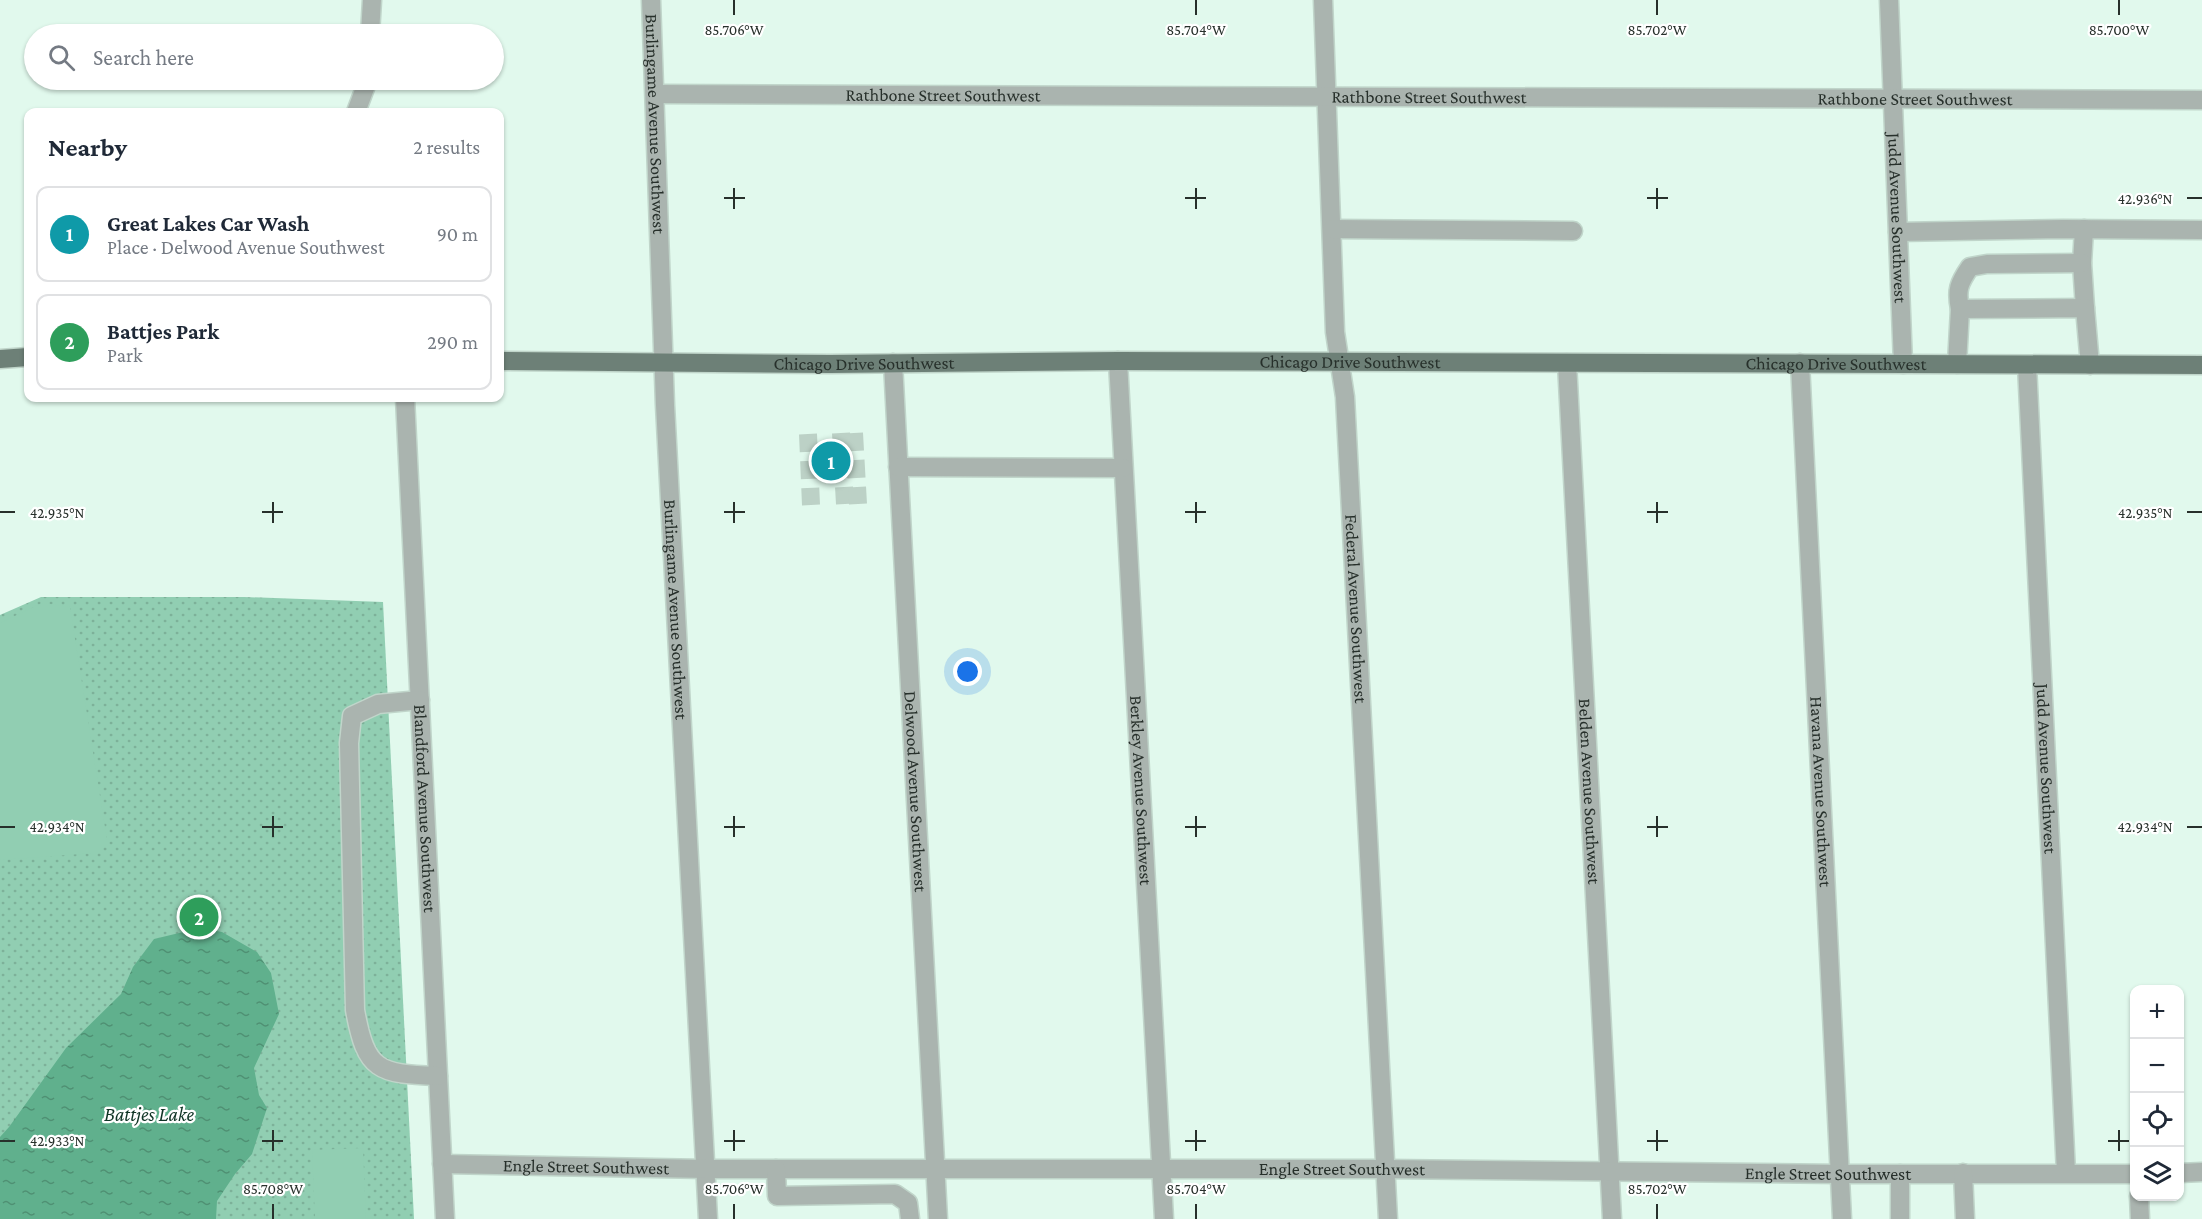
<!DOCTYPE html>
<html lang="en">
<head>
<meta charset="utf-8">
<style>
  :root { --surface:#fff; --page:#f6f6f7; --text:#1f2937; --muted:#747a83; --line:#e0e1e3; --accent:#0f766e }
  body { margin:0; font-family:"Crimson Pro",serif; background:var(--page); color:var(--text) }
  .controls { position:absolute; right:18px; bottom:18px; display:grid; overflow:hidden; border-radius:12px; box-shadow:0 2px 4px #0004 }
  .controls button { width:54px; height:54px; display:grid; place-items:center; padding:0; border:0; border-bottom:2px solid var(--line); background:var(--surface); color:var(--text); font:30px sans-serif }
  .you { position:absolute; left:968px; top:672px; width:21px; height:21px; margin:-15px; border:4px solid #fff; border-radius:50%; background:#1a73e8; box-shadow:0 0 0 9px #1a73e833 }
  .badge { display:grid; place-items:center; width:39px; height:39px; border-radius:50%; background:var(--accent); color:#fff; font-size:20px; font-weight:700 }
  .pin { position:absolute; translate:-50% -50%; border:3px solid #fff; box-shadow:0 2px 6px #0006 }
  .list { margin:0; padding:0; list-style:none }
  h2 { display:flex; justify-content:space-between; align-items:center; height:78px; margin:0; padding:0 24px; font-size:26px }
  h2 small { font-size:20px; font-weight:400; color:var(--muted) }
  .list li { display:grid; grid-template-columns:39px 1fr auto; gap:18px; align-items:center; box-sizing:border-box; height:96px; margin:0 12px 12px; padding:0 12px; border:2px solid var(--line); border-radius:12px }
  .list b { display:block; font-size:22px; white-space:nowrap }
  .list p { margin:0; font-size:20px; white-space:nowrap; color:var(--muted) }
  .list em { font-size:20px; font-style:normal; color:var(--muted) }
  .icon { flex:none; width:33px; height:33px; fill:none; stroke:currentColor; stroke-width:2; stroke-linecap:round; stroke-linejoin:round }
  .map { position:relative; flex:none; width:2202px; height:1219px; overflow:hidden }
  .search { position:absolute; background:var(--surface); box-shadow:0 2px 4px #0004; left:24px; top:24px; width:480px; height:66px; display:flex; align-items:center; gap:15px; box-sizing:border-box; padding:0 21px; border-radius:33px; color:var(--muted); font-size:22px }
  .panel { position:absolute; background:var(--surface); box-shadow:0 2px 4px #0004; left:24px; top:108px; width:480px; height:294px; border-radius:12px }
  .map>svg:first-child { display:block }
  .park { fill:url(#park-dots) }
  .pitch { fill:#91ceb2 }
  .water { fill:url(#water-ripples) }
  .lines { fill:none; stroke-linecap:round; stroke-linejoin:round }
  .minor-tunnel { stroke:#bcd1c6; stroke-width:18; stroke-dasharray:18 9; stroke-linecap:butt }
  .minor-casing { stroke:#c0d5ca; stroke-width:21 }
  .major-casing { stroke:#c0d5ca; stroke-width:21 }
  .minor { stroke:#aab4af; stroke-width:18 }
  .major { stroke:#6d8077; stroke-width:18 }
  .ticks { fill:none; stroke:#27302b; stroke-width:2 }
  .labels { text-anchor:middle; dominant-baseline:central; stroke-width:4.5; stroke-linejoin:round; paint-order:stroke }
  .street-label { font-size:18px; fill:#27302b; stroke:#fff }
  .water-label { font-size:20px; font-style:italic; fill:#0f3425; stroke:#fff }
  .ticks-label { font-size:15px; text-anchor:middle; fill:#27302b; stroke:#fff; stroke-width:4.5; stroke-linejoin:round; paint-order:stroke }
</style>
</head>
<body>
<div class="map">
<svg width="2202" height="1219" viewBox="0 0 2202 1219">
  <defs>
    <pattern id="park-dots" width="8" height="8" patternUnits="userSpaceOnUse" patternTransform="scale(1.5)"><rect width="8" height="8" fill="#91ceb2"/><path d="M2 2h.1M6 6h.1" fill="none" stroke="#7db199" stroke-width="1.8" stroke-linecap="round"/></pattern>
    <pattern id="water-ripples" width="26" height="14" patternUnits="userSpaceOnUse" patternTransform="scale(1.5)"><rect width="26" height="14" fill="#60b08d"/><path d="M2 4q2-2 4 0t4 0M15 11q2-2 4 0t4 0" fill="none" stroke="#4f9073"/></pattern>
  </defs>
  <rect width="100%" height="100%" fill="#e1f9ed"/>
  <polygon class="park" points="41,597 244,597 383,602 414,1219 0,1219 0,615"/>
  <g class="pitch">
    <polygon points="42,603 70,607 107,840 94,853 0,860 0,623"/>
    <polygon points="363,1148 366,1219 315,1219 312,1150"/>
  </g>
  <polygon class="water" points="200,928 222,932 257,952 271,973 279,1014 254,1068 259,1095 267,1108 252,1154 235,1174 217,1201 216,1219 0,1219 0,1137 9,1127 66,1048 121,994 133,967 154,939"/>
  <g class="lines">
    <g class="minor-tunnel">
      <polyline points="841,433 845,504"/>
      <polyline points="854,433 858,504"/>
      <polyline points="808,434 811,505"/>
    </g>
    <g class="minor-casing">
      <g id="minor">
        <path id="s1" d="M651 0 665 405 708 1219"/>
        <path id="s2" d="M1323 0 1335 332 1345 397 1388 1219"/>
        <path id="s3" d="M1889 0 1903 364"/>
        <polyline points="370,34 372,0"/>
        <path id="s4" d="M655 94 2202 100"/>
        <polyline points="356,112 368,80"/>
        <polyline points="1332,229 1573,231"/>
        <polyline points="2084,229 2082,263 2085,308"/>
        <polyline points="1898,232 2063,229 2202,230"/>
        <path d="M1960 309C1956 290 1959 283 1970 267L1987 264 2082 263"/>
        <path id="s5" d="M1118 361 1164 1219"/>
        <path id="s6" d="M893 363 938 1219"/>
        <path id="s7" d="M1567 363 1612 1219"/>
        <path id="s8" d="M1800 363 1842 1219"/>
        <polyline points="1957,364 1960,309 2085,308 2090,365"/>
        <path id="s9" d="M2027 365 2066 1173"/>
        <path id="s10" d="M405 398 445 1219"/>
        <polyline points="898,467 1123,468"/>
        <path d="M420 700 378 704 352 716 349 743 355 1010C366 1071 378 1074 438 1076"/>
        <path id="s11" d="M442 1164 706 1169H1385L1840 1174H2134"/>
        <polyline points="776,1169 777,1196 895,1194 908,1203 910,1219"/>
        <polyline points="1963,1173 1965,1219"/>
        <polyline points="2180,1173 2202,1172"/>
        <polyline points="2139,1196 2140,1219"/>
        <polyline points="1900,1219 1900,1174"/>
      </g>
    </g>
    <g class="major-casing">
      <g id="major">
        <polyline points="0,359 28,357"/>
        <path id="s12" d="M500 361 830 364 1118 361 2202 365"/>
      </g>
    </g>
    <use href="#minor" class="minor"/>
    <use href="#major" class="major"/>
  </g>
  <path class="ticks" d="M734 0V15M1196 0V15M1657 0V15M2119 0V15M734 188V209M1196 188V209M1657 188V209M724 198H745M1185 198H1206M1647 198H1668M2187 198H2202M273 502V523M734 502V523M1196 502V523M1657 502V523M0 512H15M262 512H283M724 512H745M1185 512H1206M1647 512H1668M2187 512H2202M273 816V837M734 816V837M1196 816V837M1657 816V837M0 827H15M262 827H283M724 827H745M1185 827H1206M1647 827H1668M2187 827H2202M273 1130V1151M734 1130V1151M1196 1130V1151M1657 1130V1151M2119 1130V1151M0 1141H15M262 1141H283M724 1141H745M1185 1141H1206M1647 1141H1668M2108 1141H2129M273 1204V1219M734 1204V1219M1196 1204V1219M1657 1204V1219"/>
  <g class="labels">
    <g class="street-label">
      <text stroke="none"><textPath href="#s4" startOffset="288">Rathbone Street Southwest</textPath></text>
      <text stroke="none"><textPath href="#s4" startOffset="774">Rathbone Street Southwest</textPath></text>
      <text stroke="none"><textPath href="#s4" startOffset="1260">Rathbone Street Southwest</textPath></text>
      <text stroke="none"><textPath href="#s1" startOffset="124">Burlingame Avenue Southwest</textPath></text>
      <text stroke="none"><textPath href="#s3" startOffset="218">Judd Avenue Southwest</textPath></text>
      <text stroke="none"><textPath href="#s12" startOffset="850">Chicago Drive Southwest</textPath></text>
      <text stroke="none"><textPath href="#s12" startOffset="364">Chicago Drive Southwest</textPath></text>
      <text stroke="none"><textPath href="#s12" startOffset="1336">Chicago Drive Southwest</textPath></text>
      <text stroke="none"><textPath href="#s2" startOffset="610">Federal Avenue Southwest</textPath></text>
      <text stroke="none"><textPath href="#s1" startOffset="610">Burlingame Avenue Southwest</textPath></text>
      <text stroke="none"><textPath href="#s9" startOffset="404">Judd Avenue Southwest</textPath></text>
      <text stroke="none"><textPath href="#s5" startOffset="430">Berkley Avenue Southwest</textPath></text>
      <text stroke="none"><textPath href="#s6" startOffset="429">Delwood Avenue Southwest</textPath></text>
      <text stroke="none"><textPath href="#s7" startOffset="429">Belden Avenue Southwest</textPath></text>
      <text stroke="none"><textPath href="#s8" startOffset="429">Havana Avenue Southwest</textPath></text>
      <text stroke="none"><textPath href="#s10" startOffset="411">Blandford Avenue Southwest</textPath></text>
      <text stroke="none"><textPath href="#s11" startOffset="144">Engle Street Southwest</textPath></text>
      <text stroke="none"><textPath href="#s11" startOffset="900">Engle Street Southwest</textPath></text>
      <text stroke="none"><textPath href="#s11" startOffset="1386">Engle Street Southwest</textPath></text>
    </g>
    <g class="water-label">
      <text x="149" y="1114">Battjes Lake</text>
    </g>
  </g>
  <g class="ticks-label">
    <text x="734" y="35">85.706°W</text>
    <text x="1196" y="35">85.704°W</text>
    <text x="1657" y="35">85.702°W</text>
    <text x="2119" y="35">85.700°W</text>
    <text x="2145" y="204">42.936°N</text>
    <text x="57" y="518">42.935°N</text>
    <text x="2145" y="518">42.935°N</text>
    <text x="57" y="832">42.934°N</text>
    <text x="2145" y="832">42.934°N</text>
    <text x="57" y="1146">42.933°N</text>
    <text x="273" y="1194">85.708°W</text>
    <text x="734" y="1194">85.706°W</text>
    <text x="1196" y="1194">85.704°W</text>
    <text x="1657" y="1194">85.702°W</text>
  </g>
</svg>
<div class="controls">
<button>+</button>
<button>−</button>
<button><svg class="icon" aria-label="locate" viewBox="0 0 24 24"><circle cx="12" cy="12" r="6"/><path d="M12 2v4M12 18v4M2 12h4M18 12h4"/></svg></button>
<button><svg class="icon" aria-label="layers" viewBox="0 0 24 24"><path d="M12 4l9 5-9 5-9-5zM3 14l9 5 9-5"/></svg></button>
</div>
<div class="you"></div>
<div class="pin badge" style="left:831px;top:461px;background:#0f9aa8">1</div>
<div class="pin badge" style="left:199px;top:917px;background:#2e9e5b">2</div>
<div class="search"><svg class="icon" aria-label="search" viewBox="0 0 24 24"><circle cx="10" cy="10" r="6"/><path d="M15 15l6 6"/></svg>Search here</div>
<section class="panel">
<h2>Nearby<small>2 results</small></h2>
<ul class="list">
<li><span class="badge" style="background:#0f9aa8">1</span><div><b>Great Lakes Car Wash</b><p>Place · Delwood Avenue Southwest</p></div><em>90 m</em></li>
<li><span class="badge" style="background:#2e9e5b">2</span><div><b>Battjes Park</b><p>Park</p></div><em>290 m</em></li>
</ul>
</section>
</div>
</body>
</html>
